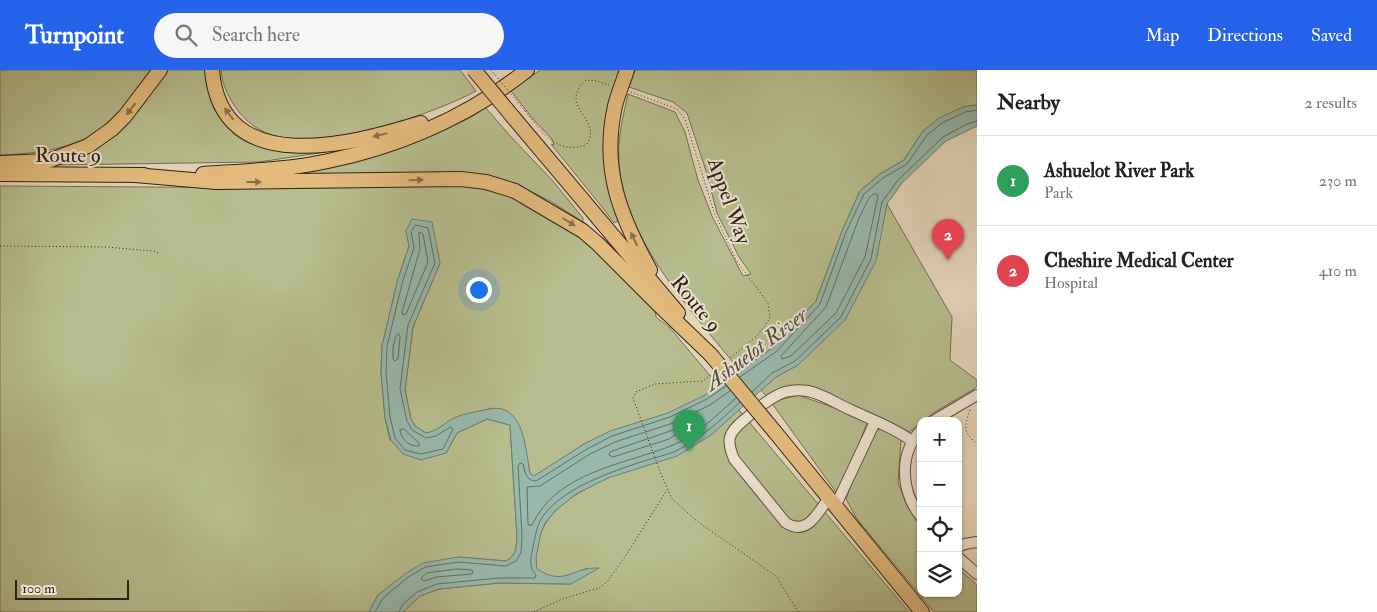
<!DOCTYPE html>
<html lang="en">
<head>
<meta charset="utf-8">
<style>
  :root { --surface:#fff; --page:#f6f6f6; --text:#222; --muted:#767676; --line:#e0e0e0; --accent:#2563eb }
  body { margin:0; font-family:"IM FELL Double Pica",serif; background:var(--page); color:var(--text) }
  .controls { position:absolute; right:15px; bottom:15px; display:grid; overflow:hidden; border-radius:10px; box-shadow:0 1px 4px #0004 }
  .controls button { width:45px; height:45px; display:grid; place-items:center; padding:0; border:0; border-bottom:1px solid var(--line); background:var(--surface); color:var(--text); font:25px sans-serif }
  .scale { position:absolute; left:15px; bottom:12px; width:114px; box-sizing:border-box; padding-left:5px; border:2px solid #2e2016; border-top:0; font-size:14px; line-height:18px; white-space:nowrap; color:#2e2016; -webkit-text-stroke:4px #efe4d2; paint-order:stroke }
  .you { position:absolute; left:478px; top:219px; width:18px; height:18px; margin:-12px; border:4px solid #fff; border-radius:50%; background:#1a73e8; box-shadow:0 0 0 8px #1a73e833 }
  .badge { display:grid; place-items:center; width:32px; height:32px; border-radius:50%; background:var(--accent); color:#fff; font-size:16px; font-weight:700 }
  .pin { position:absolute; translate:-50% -41px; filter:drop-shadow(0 1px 2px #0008) }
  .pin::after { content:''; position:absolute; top:26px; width:18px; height:15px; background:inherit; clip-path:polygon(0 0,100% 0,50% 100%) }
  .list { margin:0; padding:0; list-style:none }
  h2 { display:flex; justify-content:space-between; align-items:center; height:65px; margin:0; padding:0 20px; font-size:21px }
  h2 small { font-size:16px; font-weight:400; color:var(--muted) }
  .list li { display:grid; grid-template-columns:32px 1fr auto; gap:15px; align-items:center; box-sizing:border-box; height:90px; padding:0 20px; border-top:1px solid var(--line) }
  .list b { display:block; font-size:19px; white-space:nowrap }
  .list p { margin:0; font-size:16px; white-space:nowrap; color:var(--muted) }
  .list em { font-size:16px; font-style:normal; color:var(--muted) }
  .icon { flex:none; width:28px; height:28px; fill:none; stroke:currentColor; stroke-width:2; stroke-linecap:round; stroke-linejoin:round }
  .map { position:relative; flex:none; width:977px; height:542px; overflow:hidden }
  header { display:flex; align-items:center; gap:30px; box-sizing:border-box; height:70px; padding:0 25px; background:var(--accent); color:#fff }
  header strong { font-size:24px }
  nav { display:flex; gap:28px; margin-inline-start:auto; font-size:18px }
  .search { width:350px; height:45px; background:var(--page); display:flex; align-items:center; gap:12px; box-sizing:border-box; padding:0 18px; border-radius:28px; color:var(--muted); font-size:19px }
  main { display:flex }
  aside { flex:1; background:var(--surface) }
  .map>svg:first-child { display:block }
  .green { fill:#b7bd8e; stroke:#726e52 }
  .water { fill:#97b9ac; stroke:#6d7c70 }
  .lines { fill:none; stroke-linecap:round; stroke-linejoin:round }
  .shore { stroke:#626c61; stroke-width:1 }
  .minor-casing { stroke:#5c4e3f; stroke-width:12 }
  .highway-casing { stroke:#2e2016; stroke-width:16 }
  .path { stroke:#2e2016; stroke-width:1; stroke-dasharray:1 2.5; stroke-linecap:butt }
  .minor { stroke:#efe4d2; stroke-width:10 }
  .highway { stroke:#e3bb7d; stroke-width:14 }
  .highway-bridge-casing { stroke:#2e2016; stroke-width:16; stroke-linecap:butt }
  .path-bridge { stroke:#2e2016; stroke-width:1; stroke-dasharray:1 2.5; stroke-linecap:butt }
  .highway-bridge { stroke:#e3bb7d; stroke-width:14 }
  .oneway { fill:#886e4a }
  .labels { text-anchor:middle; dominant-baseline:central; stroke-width:4; stroke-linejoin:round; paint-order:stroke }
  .street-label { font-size:21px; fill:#2e2016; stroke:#efe4d2 }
  .water-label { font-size:22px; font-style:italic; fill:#4e4e43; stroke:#efe4d2 }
</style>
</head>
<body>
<header>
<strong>Turnpoint</strong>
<div class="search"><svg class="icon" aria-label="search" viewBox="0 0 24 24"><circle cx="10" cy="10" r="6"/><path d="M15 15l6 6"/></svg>Search here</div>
<nav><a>Map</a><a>Directions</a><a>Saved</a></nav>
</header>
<main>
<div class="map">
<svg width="977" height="542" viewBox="0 0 977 542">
  <rect width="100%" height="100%" fill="#e6d6ba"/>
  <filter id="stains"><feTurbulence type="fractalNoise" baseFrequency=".004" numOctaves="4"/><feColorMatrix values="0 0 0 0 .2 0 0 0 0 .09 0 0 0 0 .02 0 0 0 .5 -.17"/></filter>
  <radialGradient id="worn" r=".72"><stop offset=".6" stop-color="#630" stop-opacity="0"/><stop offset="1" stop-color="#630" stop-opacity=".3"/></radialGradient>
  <g class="green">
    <path d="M0 0H155C145 13 136 29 124 41 88 77 49 83 0 85Z"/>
    <polygon points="167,0 210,0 212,14 246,64 325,77 326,82 259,92 54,95 74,85"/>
    <path d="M221 0H460L476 21C429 46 333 77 280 67 260 63 245 52 234 35 227 24 222 13 221 0Z"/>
    <polygon points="540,0 624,0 613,33 618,151 614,153 606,142 551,74 554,75 552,69 533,49 511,21"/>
    <path d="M635 0H977V35L963 37 923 61 904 90 880 104 860 121 842 161 816 231 774 277 740 301C693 242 624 171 619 92 617 69 623 47 628 24L675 42 685 62 698 110 712 146 743 206 751 204 739 187 717 143 706 101 687 43 673 32 629 17Z"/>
    <path d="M485 37 511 67 552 110 583 148V152L550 131 521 117 302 105 306 102C355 93 401 81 445 59 459 53 474 47 485 37Z"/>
    <path d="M476 115 509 123 586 168 655 238 656 247 670 258 909 542H403L420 526 439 519 499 513 570 514 588 498C566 506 557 513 536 499 533 450 561 431 601 411L610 362 584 374 534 407 530 403 520 357 493 338 455 348 434 362 426 363 415 356 411 349 405 320 413 257 440 193 406 161 409 176 398 209 382 276 381 302 385 348 390 370 446 383 457 363 487 349 510 355 517 466C516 478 517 485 506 491L458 487 378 525 369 542H0V116L306 118Z"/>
    <polygon points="887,134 952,247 950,290 977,310 977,316 974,319 933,343 924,351 921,351 921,354 909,362 886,350 806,317 768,328 761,320 776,307 798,295 875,191"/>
    <polygon points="798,325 835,338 867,353 851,394 836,422 771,332"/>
    <polygon points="884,359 894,363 901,371 898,413 907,435 921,457 921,523 958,523 958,498 977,515 977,542 934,542 857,449 846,429 866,376 876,360"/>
  </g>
  <path class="water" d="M977 35V56L946 71 902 113 887 134 876 191 845 250 798 295 776 307 711 365 677 386 608 408 576 424 556 440 545 453 541 463 536 487 537 499C565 517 571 497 599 498L571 514 499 513 439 519 420 526 403 542H369L378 525 405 504 423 493 458 487 506 491C517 485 516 478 517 466L510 355 487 349 457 363 446 383 421 390 403 384 391 370 385 348 381 302 382 276 398 209 409 176 406 161 412 149 432 152 440 193 413 257 405 320 411 349 415 356 426 363C438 361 445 352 456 347 463 344 471 343 479 341 486 340 494 337 502 339 525 346 526 383 530 403L534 406 584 374 610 361 668 343 705 325 774 277 816 231 842 161 860 121 880 104 904 90 923 61 939 48 963 37Z"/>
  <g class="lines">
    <g class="shore">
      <polygon points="874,124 877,124 878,126 865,187 836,243 791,286 782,289 781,286 826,237 859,148 869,128"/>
      <polygon points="416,155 428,158 435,193 408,255 400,319 407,351 412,360 426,368 436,366 450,357 453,359 443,379 421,384 405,380 395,368 390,347 386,302 387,276 403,210 414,178 411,162"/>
      <polygon points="419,162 423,164 428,192 406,244 403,245 402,242 420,179"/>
      <polygon points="399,264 400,267 398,289 395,291 393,289 393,277 396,266"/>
      <polyline points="740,307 777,281 820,234 846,162 864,124 883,108 907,94 927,65 942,53 965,42 977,40"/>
      <path d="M730 321 710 335 673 353 615 372 590 384 540 416 527 417 528 455H532C557 402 622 395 671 376 696 366 717 345 736 328"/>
      <polyline points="752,322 772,303 795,291 841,247 871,189 882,132 898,110 943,67 967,54 977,51"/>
      <path d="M404 359 419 373V376C410 377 401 370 400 360Z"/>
      <polygon points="674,360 676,361 676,364 669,369 613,387 609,385 610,382 618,379"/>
      <polygon points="458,499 472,500 473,503 471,504 437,507 424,511 421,509 422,507 427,503"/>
      <path d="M375 542 383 528 407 508 425 497 458 492 506 496 516 491 521 483 522 466 518 396 520 393 523 394C525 402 526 411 536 411L587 379 612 366 670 347 707 329 726 316"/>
      <path d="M399 542 403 534 417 522 437 514 499 508H535L536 505C528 498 531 486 533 477 535 468 536 459 540 451 558 419 611 402 644 391 654 388 666 385 676 381 701 368 720 351 740 332"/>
    </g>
    <g class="minor-casing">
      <g id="minor">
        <polyline points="933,351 977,325"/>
        <path d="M921 360C898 385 901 422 921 447"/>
        <path d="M828 429C817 444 807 466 786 453L734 389C726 370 728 363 744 350 756 340 770 327 785 322 792 320 802 320 808 321 823 324 837 334 851 340 872 350 893 357 912 371"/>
        <polyline points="835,437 875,352"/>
        <polyline points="958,477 965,474 977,472"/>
        <polyline points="958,487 977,504"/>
      </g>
    </g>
    <g class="highway-casing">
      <g id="highway">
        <path d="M212 0C221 110 353 74 421 53"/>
        <path d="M627 0C623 12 618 24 615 36 601 99 620 146 650 200"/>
        <polyline points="513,47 678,243"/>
        <polyline points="0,93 48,91 88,76 112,59 125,46 160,0"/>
        <polyline points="0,104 144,105"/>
        <path d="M203 104C244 101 287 100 328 91 399 76 469 46 527 0"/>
        <polyline points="135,105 216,112 461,109 486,112 515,121 583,161 598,174 660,236 711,285"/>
        <polyline points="775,362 922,542"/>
      </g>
    </g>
    <g class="path">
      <polyline points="631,22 677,39 685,49 714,142 736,190 768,233 770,248 758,265 729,289"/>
      <path d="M525 41C542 62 556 85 586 75 605 49 556 37 586 10L597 11 609 15"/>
      <polyline points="0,176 106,177 153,181 158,183"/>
      <polyline points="713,303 703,311 655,314 636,322 633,328 661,404 672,429 698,452 776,506 798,542"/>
      <path d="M970 340C964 357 963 362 977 374"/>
      <polyline points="534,542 562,529 599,518 607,512 623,490 667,420"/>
    </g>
    <use href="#minor" class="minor"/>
    <use href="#highway" class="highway"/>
    <g class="highway-bridge-casing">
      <g id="highway-bridge">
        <polyline points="474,0 513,47"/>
        <polyline points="711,285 775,362"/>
      </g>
    </g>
    <polyline class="path-bridge" points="491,0 525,41"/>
    <use href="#highway-bridge" class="highway-bridge"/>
  </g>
  <defs><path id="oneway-solid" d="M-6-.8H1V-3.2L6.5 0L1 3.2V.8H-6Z" transform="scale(1.25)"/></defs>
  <g class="oneway">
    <use href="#oneway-solid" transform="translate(131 39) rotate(128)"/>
    <use href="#oneway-solid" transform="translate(229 44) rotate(-127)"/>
    <use href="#oneway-solid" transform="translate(380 65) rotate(166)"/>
    <use href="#oneway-solid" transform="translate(416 110) rotate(-2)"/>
    <use href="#oneway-solid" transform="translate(254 112)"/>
    <use href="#oneway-solid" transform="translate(569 152) rotate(32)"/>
    <use href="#oneway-solid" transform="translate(634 169) rotate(-116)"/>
  </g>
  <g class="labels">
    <g class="street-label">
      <text x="68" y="85">Route 9</text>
      <text transform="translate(729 131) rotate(70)">Appel Way</text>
      <text transform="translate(696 234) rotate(51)">Route 9</text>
    </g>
    <g class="water-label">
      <text transform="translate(756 279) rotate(-37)">Ashuelot River</text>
    </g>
  </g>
  <rect width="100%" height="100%" filter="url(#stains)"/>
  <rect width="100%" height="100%" fill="url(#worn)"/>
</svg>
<div class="controls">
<button>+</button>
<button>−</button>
<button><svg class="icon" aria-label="locate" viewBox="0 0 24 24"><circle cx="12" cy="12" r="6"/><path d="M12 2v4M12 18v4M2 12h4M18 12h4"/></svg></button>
<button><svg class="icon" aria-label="layers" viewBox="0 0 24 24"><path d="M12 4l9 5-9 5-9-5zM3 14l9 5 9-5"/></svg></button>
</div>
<div class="scale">100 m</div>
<div class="you"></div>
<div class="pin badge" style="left:689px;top:381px;background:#2e9e5b">1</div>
<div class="pin badge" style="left:948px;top:190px;background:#e0444e">2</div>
</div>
<aside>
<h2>Nearby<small>2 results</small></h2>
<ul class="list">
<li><span class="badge" style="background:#2e9e5b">1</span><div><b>Ashuelot River Park</b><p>Park</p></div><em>230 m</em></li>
<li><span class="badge" style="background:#e0444e">2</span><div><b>Cheshire Medical Center</b><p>Hospital</p></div><em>410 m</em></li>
</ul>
</aside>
</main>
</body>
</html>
